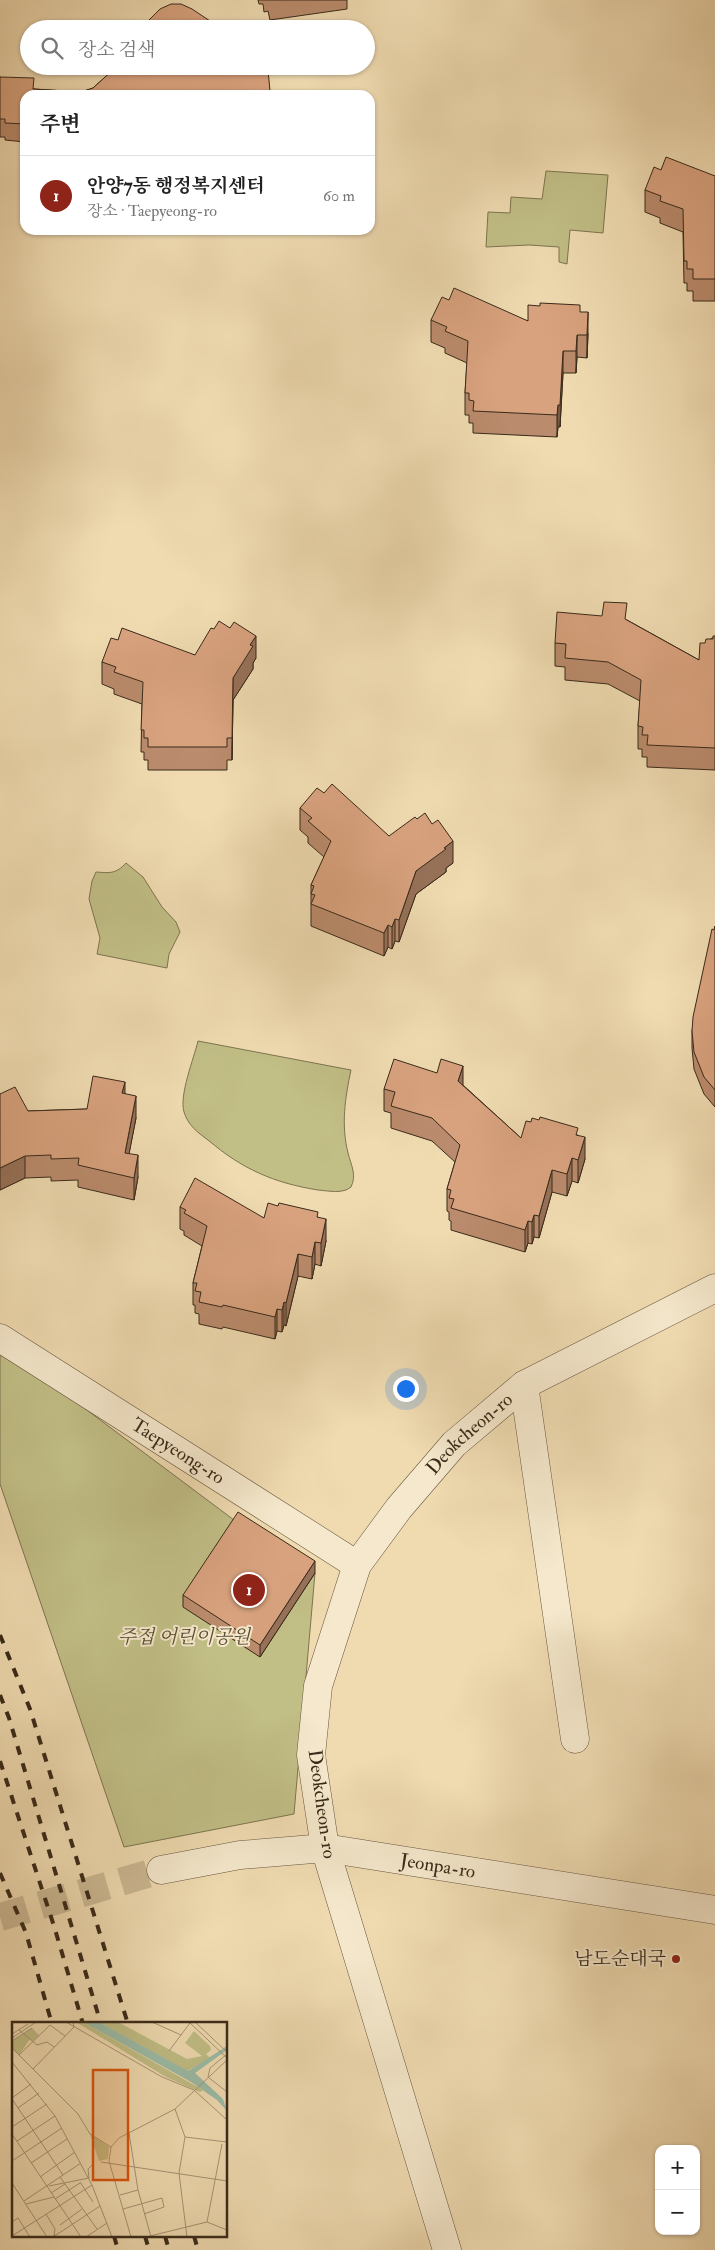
<!DOCTYPE html>
<html lang="ko">
<head>
<meta charset="utf-8">
<style>
  :root { --surface:#fff; --page:#f6f6f6; --text:#222; --muted:#767676; --line:#e0e0e0; --accent:#8f2418 }
  body { margin:0; font-family:"IM FELL Double Pica","Noto Serif KR",serif; background:var(--page); color:var(--text) }
  .controls { position:absolute; right:15px; bottom:15px; display:grid; overflow:hidden; border-radius:10px; box-shadow:0 1px 4px #0004 }
  .controls button { width:45px; height:45px; display:grid; place-items:center; padding:0; border:0; border-bottom:1px solid var(--line); background:var(--surface); color:var(--text); font:25px sans-serif }
  .you { position:absolute; left:405px; top:1388px; width:18px; height:18px; margin:-12px; border:4px solid #fff; border-radius:50%; background:#1a73e8; box-shadow:0 0 0 8px #1a73e833 }
  .badge { display:grid; place-items:center; width:32px; height:32px; border-radius:50%; background:var(--accent); color:#fff; font-size:16px; font-weight:700 }
  .pin { position:absolute; translate:-50% -50%; border:2px solid #fff; box-shadow:0 1px 5px #0006 }
  .list { margin:0; padding:0; list-style:none }
  h2 { display:flex; justify-content:space-between; align-items:center; height:65px; margin:0; padding:0 20px; font-size:21px }
  h2 small { font-size:16px; font-weight:400; color:var(--muted) }
  .list li { display:grid; grid-template-columns:32px 1fr auto; gap:15px; align-items:center; box-sizing:border-box; height:80px; padding:0 20px; border-top:1px solid var(--line) }
  .list b { display:block; font-size:19px; white-space:nowrap }
  .list p { margin:0; font-size:16px; white-space:nowrap; color:var(--muted) }
  .list em { font-size:16px; font-style:normal; color:var(--muted) }
  .icon { flex:none; width:28px; height:28px; fill:none; stroke:currentColor; stroke-width:2; stroke-linecap:round; stroke-linejoin:round }
  .map { position:relative; flex:none; width:715px; height:2250px; overflow:hidden }
  .search { position:absolute; background:var(--surface); box-shadow:0 1px 4px #0004; left:20px; top:20px; width:355px; height:55px; display:flex; align-items:center; gap:12px; box-sizing:border-box; padding:0 18px; border-radius:28px; color:var(--muted); font-size:19px }
  .panel { position:absolute; background:var(--surface); box-shadow:0 1px 4px #0004; left:20px; top:90px; width:355px; height:145px; border-radius:15px }
  .map>svg:first-child { display:block }
  .green { fill:#c1be86; stroke:#7d7450 }
  .lines { fill:none; stroke-linecap:round; stroke-linejoin:round }
  .minor-tunnel { stroke:#cbb893; stroke-width:28; stroke-dasharray:28 14; stroke-linecap:butt }
  .minor-casing { stroke:#675640; stroke-width:29 }
  .minor { stroke:#f5e8cc; stroke-width:28 }
  .rail { stroke:#392a1a; stroke-width:4; stroke-dasharray:9 9; stroke-linecap:butt }
  .wall { fill:#ba8b6c; stroke:#392a1a }
  .shaded-wall { fill:#977158; stroke:#392a1a }
  .building { fill:#d8a27e; stroke:#392a1a }
  .poi-dot { fill:#8f2418; stroke:#f5e8cc; stroke-width:2 }
  .labels { text-anchor:middle; dominant-baseline:central; stroke-width:4; stroke-linejoin:round; paint-order:stroke }
  .street-label { font-size:19px; fill:#392a1a; stroke:#f5e8cc }
  .park-label { font-size:19px; font-style:italic; fill:#5b4f35; stroke:#f5e8cc }
  .poi-label { font-size:19px; fill:#392a1a; stroke:#f5e8cc; text-anchor:end }
  .inset-road { fill:none; stroke:#a79475; stroke-width:1 }
  .view { fill:#d6540d; fill-opacity:0.15; stroke:#d6540d; stroke-width:2.5 }
  .inset-edge { fill:none; stroke:#392a1a; stroke-width:2.5 }
</style>
</head>
<body>
<div class="map">
<svg width="715" height="2250" viewBox="0 0 715 2250">
  <rect width="100%" height="100%" fill="#f0dbb1"/>
  <filter id="stains"><feTurbulence type="fractalNoise" baseFrequency=".004" numOctaves="4"/><feColorMatrix values="0 0 0 0 .2 0 0 0 0 .09 0 0 0 0 .02 0 0 0 .5 -.17"/></filter>
  <radialGradient id="worn" r=".72"><stop offset=".6" stop-color="#630" stop-opacity="0"/><stop offset="1" stop-color="#630" stop-opacity=".3"/></radialGradient>
  <g class="green">
    <polygon points="546,171 608,175 603,233 570,230 567,264 559,262 559,247 529,245 486,247 488,212 510,213 511,197 542,199"/>
    <path d="M126 863 143 877 162 907 176 922 180 932 169 954 167 968 97 954 100 938 89 899 92 881 96 872C110 873 116 874 126 863Z"/>
    <path d="M198 1041 351 1070C345 1098 341 1125 348 1153 351 1165 357 1175 351 1187 343 1194 329 1191 318 1190 274 1183 242 1169 208 1140 197 1132 188 1125 184 1112 179 1095 194 1058 198 1041Z"/>
    <polygon points="0,1345 238,1523 315,1573 294,1814 124,1847 0,1484"/>
  </g>
  <g class="lines">
    <polyline class="minor-tunnel" points="0,1917 161,1870"/>
    <g class="minor-casing">
      <g id="minor">
        <path id="s1" d="M0 1338 357 1565"/>
        <polyline points="524,1385 575,1739"/>
        <path id="s2" d="M161 1870 240 1855 325 1848 715 1910"/>
        <path id="s3" d="M447 2250 325 1848 311 1755 318 1686 357 1565 399 1508 454 1444 524 1385 715 1288"/>
      </g>
    </g>
    <use href="#minor" class="minor"/>
    <g class="rail">
      <polyline points="0,1635 30,1709 128,2024"/>
      <polyline points="0,1695 9,1718 101,2024"/>
      <polyline points="0,1761 54,1926 83,2024"/>
      <polyline points="0,1873 26,1933 52,2024"/>
      <polyline points="114,2236 118,2250"/>
      <polyline points="145,2236 149,2250"/>
      <polyline points="165,2236 169,2250"/>
      <polyline points="194,2236 198,2250"/>
    </g>
  </g>
  <g class="wall">
    <polygon points="258,0 347,0 347,9 270,20 268,11 264,12 263,4 259,4"/>
    <polygon points="113,66 270,95 25,95 25,142 5,140 5,137 0,137 0,77 34,89 81,92 93,88 113,70"/>
    <polygon points="661,170 715,176 715,301 693,301 693,291 687,291 687,283 684,283 683,232 660,223 660,218 645,212 645,190"/>
    <polygon points="449,300 528,321 580,312 588,334 587,358 577,357 576,373 563,373 560,427 558,427 557,437 473,433 473,423 469,423 469,415 465,415 465,393 467,363 445,353 445,348 431,342 431,320"/>
    <polygon points="627,620 699,660 705,643 715,636 715,770 647,767 647,757 642,757 642,749 638,749 638,726 640,701 608,684 565,680 565,667 555,666 555,643"/>
    <polygon points="118,640 195,655 256,658 253,663 253,669 233,700 232,760 227,760 227,770 148,770 148,760 144,760 144,752 141,752 142,704 114,694 114,689 102,684 102,662"/>
    <polygon points="324,793 389,836 453,863 446,868 446,872 416,894 399,942 395,941 392,949 388,947 384,956 311,926 311,885 324,857 308,843 308,837 300,830 300,808"/>
    <polygon points="715,926 715,1107 704,1094 694,1069 692,1048 692,1031"/>
    <polygon points="463,1085 521,1138 578,1135 585,1159 578,1183 572,1181 567,1196 552,1192 539,1238 534,1237 532,1244 528,1243 525,1252 451,1230 451,1221 449,1220 449,1212 447,1211 447,1189 455,1162 432,1141 391,1128 391,1113 384,1111 384,1089"/>
    <polygon points="125,1093 136,1118 129,1153 138,1177 134,1200 78,1187 78,1180 51,1181 51,1177 25,1178 0,1190 0,1094 28,1111 87,1109"/>
    <polygon points="180,1207 264,1218 318,1217 326,1241 321,1266 315,1264 312,1279 298,1276 286,1326 284,1325 282,1332 277,1331 275,1339 223,1327 222,1329 199,1324 199,1314 195,1313 195,1305 193,1305 193,1283 202,1246 184,1235 184,1231 180,1229"/>
    <polygon points="315,1573 260,1657 183,1607 183,1595"/>
  </g>
  <g class="shaded-wall">
    <polygon points="588,312 588,334 587,358 587,335"/>
    <polygon points="577,335 577,357 576,373 576,351"/>
    <polygon points="563,351 563,373 560,427 560,405"/>
    <polygon points="558,405 558,427 557,437 557,415"/>
    <polygon points="256,636 256,658 253,663 253,669 233,700 232,760 233,678 250,645"/>
    <polygon points="453,841 453,863 446,868 446,872 416,894 399,942 399,920 416,871 444,848"/>
    <polygon points="395,919 395,941 392,949 392,927"/>
    <polygon points="388,925 388,947 384,956 384,933"/>
    <polygon points="463,1066 463,1088 458,1081"/>
    <polygon points="125,1082 125,1104 122,1093"/>
    <polygon points="136,1096 136,1118 125,1175 125,1153"/>
    <polygon points="585,1137 585,1159 578,1183 578,1160"/>
    <polygon points="138,1155 138,1177 134,1200 134,1178"/>
    <polygon points="25,1156 25,1178 0,1190 0,1168"/>
    <polygon points="572,1158 572,1181 567,1196 567,1174"/>
    <polygon points="552,1170 552,1192 539,1238 539,1216"/>
    <polygon points="534,1215 534,1237 532,1244 532,1222"/>
    <polygon points="326,1219 326,1241 321,1266 321,1243"/>
    <polygon points="528,1221 528,1243 525,1252 525,1230"/>
    <polygon points="315,1242 315,1264 312,1279 312,1257"/>
    <polygon points="298,1254 298,1276 286,1326 286,1303"/>
    <polygon points="284,1302 284,1325 282,1332 282,1310"/>
    <polygon points="277,1309 277,1331 275,1339 275,1317"/>
    <polygon points="315,1561 315,1573 260,1657 260,1645"/>
  </g>
  <g class="building">
    <polygon points="171,4 181,4 192,9 222,29 140,29 160,9"/>
    <polygon points="113,66 265,66 268,70 270,91 269,95 25,95 25,124 5,123 5,119 0,119 0,77 34,78 33,89 81,92 93,88 115,68"/>
    <polygon points="666,157 715,176 715,279 693,279 693,269 687,269 687,261 684,261 683,209 660,201 661,196 645,190 654,167 661,170"/>
    <polygon points="454,288 528,321 528,305 540,306 540,303 580,305 580,312 588,312 587,335 577,335 576,351 563,351 560,405 558,405 557,415 473,411 474,401 469,400 469,393 465,393 468,341 445,331 447,327 431,320 442,297 449,300"/>
    <polygon points="604,602 627,603 625,619 699,660 700,643 705,643 706,639 713,639 713,636 715,636 715,748 647,745 648,735 642,735 643,727 638,726 641,680 608,662 565,658 566,644 555,643 557,612 602,616"/>
    <polygon points="219,621 230,628 234,622 256,636 250,645 253,646 233,678 232,738 227,738 227,747 148,747 148,738 144,738 144,730 141,730 143,682 114,672 116,667 102,662 111,638 118,640 122,628 195,655 211,628 214,629"/>
    <polygon points="332,784 389,836 415,817 417,819 425,813 432,824 438,820 453,841 444,848 446,849 416,871 399,920 395,919 392,927 388,925 384,933 311,904 315,895 311,894 314,886 311,885 331,841 308,821 312,818 300,808 317,788 324,793"/>
    <polygon points="715,926 715,1090 704,1077 694,1052 692,1031 693,1017 712,929 714,930"/>
    <polygon points="394,1059 437,1073 441,1059 463,1066 458,1081 521,1138 526,1121 531,1122 532,1118 539,1120 540,1117 578,1128 576,1135 585,1137 578,1160 572,1158 567,1174 552,1170 539,1216 534,1215 532,1222 528,1221 525,1230 451,1208 454,1199 449,1198 451,1190 447,1189 460,1145 432,1118 391,1106 395,1092 384,1089"/>
    <polygon points="93,1076 125,1082 122,1093 136,1096 125,1153 138,1155 134,1178 78,1165 79,1158 51,1159 51,1155 25,1156 0,1168 0,1094 15,1087 28,1111 87,1109"/>
    <polygon points="195,1178 264,1218 268,1203 278,1206 279,1203 318,1212 317,1217 326,1219 321,1243 315,1242 312,1257 298,1254 286,1303 284,1302 282,1310 277,1309 275,1317 223,1305 222,1307 199,1302 201,1292 195,1291 197,1283 193,1283 207,1226 184,1213 186,1210 180,1207"/>
    <polygon points="238,1512 315,1561 260,1645 183,1595"/>
  </g>
  <circle class="poi-dot" cx="676" cy="1959" r="5"/>
  <g class="labels">
    <g class="street-label">
      <text stroke="none"><textPath href="#s3" startOffset="884">Deokcheon-ro</textPath></text>
      <text stroke="none"><textPath href="#s1" startOffset="211">Taepyeong-ro</textPath></text>
      <text transform="translate(322 1804) rotate(82)">Deokcheon-ro</text>
      <text stroke="none"><textPath href="#s2" startOffset="280">Jeonpa-ro</textPath></text>
    </g>
    <g class="park-label">
      <text x="184" y="1637">주접 어린이공원</text>
    </g>
    <g class="poi-label">
      <text x="666" y="1959">남도순대국</text>
    </g>
  </g>
  <g transform="translate(12 2022)">
    <rect width="215" height="215" fill="#f0dbb1"/>
    <path d="M64 0H71L191 68 188 70 154 55ZM87 0H106L175 37 190 34 173 21 182 9 198 24 199 28 194 32 198 36 175 49ZM20 6 27 13 21 19 18 17 7 33 0 26V19ZM78 112 97 125 96 137 87 139Z" fill="#c1be86"/>
    <path d="M71 0H87L176 49 215 24V28L183 51 211 77 215 89 205 78 179 60Z" fill="#9bbca7"/>
    <path class="inset-road" d="M54 0 150 55 182 68 215 98M140 0 169 13 178 1M177 0 215 36M183 0 215 30M7 8 25 23 35 20 42 25M0 12 16 2M0 16 24 0M0 19 20 6M0 26 66 92 78 112 99 125M157 29 169 13M215 32 198 46 196 55 215 70M7 33 38 3 53 14M0 40 43 94 80 163 100 215M21 47 62 5 61 0M0 76 19 62M0 77 51 153M6 86 27 71M163 87 173 115 167 151 175 215M0 105 35 82M117 111 126 168 139 215M0 112 69 215M173 115 215 120M5 119 43 94M0 139 50 106M89 140 215 159M19 141 55 117M28 155 63 130M48 155 85 207M68 160 81 180M0 161 35 215M37 164 77 156 76 147 81 142M39 171 53 162M108 173 126 168M43 177 68 161M12 179 69 141M14 182 42 175M111 187 150 176 152 185 132 192M34 192 43 207 42 214M0 200 6 196 18 215M195 200 210 122M48 203 70 187M0 214 80 163M138 214 195 200 215 208M41 215 88 184M74 215 95 201M119 215 97 139 99 125 107 116 163 87 215 38"/>
    <path class="view" d="M81 48H116V158H81Z"/>
    <rect width="215" height="215" class="inset-edge"/>
  </g>
  <rect width="100%" height="100%" filter="url(#stains)"/>
  <rect width="100%" height="100%" fill="url(#worn)"/>
</svg>
<div class="controls">
<button>+</button>
<button>−</button>
</div>
<div class="you"></div>
<div class="pin badge" style="left:249px;top:1590px">1</div>
<div class="search"><svg class="icon" aria-label="search" viewBox="0 0 24 24"><circle cx="10" cy="10" r="6"/><path d="M15 15l6 6"/></svg>장소 검색</div>
<section class="panel">
<h2>주변<small></small></h2>
<ul class="list">
<li><span class="badge">1</span><div><b>안양7동 행정복지센터</b><p>장소 · Taepyeong-ro</p></div><em>60 m</em></li>
</ul>
</section>
</div>
</body>
</html>
